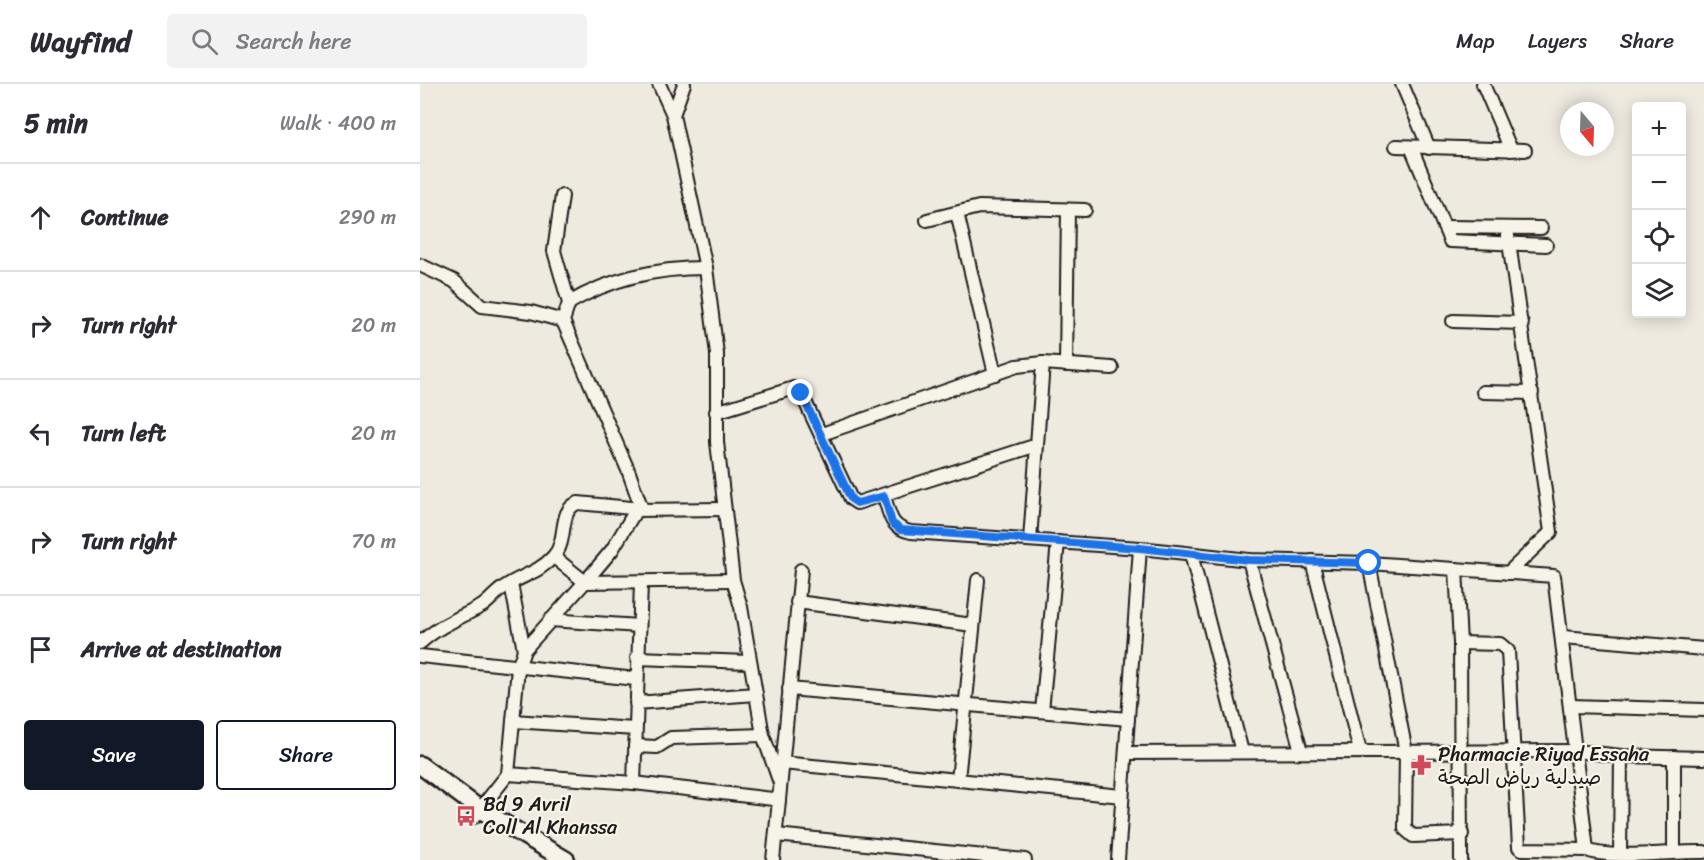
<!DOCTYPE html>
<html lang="en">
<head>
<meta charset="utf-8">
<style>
  :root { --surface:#fff; --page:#f2f2f3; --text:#2b2b33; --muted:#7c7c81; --line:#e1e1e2; --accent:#111827 }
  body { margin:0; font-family:Sriracha,"Playpen Sans Arabic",sans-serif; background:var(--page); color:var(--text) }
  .controls { position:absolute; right:18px; top:18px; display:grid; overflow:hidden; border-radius:6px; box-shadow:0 3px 15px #0003 }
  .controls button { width:54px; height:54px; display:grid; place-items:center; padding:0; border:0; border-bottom:2px solid var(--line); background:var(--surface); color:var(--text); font:30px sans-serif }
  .compass { position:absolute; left:1140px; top:18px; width:54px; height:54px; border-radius:50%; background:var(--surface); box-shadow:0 3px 15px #0003; rotate:161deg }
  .stop { position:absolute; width:18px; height:18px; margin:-14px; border:4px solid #1a73e8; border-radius:50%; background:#fff }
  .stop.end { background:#1a73e8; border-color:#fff; box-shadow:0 2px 6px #0008 }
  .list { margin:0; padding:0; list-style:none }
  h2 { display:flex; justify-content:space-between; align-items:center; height:78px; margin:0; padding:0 24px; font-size:26px }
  h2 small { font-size:20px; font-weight:400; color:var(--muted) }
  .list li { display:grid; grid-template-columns:39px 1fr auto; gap:18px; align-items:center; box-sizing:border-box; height:108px; padding:0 24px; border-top:2px solid var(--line) }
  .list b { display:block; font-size:22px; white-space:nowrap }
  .list em { font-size:20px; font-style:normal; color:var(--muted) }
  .actions { display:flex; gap:12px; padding:18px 24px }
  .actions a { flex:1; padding:14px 0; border:2px solid var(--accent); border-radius:6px; text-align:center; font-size:21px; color:var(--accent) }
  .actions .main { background:var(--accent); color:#fff }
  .icon { flex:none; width:33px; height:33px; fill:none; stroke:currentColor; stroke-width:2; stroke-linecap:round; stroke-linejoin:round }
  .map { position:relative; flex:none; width:1284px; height:776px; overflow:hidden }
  header { display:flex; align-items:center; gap:36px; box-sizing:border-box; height:84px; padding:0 30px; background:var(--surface); border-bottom:2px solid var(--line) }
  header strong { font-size:28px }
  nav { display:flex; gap:33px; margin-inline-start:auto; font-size:21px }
  .search { width:420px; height:54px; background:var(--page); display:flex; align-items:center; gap:15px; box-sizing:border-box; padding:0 21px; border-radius:6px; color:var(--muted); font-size:22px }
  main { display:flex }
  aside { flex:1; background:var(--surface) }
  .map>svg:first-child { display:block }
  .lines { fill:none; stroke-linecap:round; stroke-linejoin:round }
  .minor-casing { stroke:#1c1c1c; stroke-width:16 }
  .secondary-casing { stroke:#1c1c1c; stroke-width:21 }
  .minor { stroke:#f7f3e8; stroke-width:12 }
  .secondary { stroke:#f7f3e8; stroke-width:16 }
  .route { stroke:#1a73e8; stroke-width:8 }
  .labels { text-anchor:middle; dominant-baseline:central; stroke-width:4.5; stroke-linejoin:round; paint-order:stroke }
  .poi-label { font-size:20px; fill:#1c1c1c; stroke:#f7f3e8; text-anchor:start }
</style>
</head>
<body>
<header>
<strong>Wayfind</strong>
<div class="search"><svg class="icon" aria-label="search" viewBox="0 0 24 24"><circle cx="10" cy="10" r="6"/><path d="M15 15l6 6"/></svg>Search here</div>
<nav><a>Map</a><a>Layers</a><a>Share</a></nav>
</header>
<main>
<aside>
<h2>5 min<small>Walk · 400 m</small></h2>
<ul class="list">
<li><svg class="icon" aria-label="ahead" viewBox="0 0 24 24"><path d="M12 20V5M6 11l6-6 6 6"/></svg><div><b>Continue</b></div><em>290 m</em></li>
<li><svg class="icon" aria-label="right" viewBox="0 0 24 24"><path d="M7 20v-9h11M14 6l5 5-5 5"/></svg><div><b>Turn right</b></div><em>20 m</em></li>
<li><svg class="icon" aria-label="left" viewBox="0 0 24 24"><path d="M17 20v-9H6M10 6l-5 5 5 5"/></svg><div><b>Turn left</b></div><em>20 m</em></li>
<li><svg class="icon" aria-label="right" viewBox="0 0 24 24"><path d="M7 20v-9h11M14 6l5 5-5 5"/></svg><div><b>Turn right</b></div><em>70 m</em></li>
<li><svg class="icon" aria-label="arrive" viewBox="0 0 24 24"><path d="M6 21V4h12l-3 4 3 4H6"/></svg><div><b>Arrive at destination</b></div></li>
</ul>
<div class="actions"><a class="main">Save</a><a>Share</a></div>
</aside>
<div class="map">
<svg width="1284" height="776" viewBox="0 0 1284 776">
  <rect width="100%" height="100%" fill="#eeeae0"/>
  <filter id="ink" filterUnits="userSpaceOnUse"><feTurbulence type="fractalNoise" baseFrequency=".0167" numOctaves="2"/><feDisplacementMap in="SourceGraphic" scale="12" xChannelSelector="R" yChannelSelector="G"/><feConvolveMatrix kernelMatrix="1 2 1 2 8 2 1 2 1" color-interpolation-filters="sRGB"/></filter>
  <g filter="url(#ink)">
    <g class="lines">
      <g class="minor-casing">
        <g id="minor">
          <polyline points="239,0 253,31 286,184 297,270 297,358 313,496 321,523 343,651 360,699"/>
          <polyline points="982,0 1009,64"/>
          <polyline points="1063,0 1091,66"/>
          <polyline points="253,31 264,0"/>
          <polyline points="976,62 1105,66"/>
          <polyline points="991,63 1030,157 1126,161"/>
          <polyline points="537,129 575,290"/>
          <polyline points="507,136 559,123 665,126"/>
          <polyline points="1024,143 1121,144"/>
          <polyline points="1087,145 1131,448 1088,489"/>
          <polyline points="0,181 34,197 62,222 111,228 143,237"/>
          <path d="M149 219C191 194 238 184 286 184"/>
          <polyline points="1033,237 1102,239"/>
          <polyline points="646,281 648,126"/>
          <polyline points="1063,308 1112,309"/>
          <polyline points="296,328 374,304 381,309 431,415 437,419 617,361"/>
          <polyline points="402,350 597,282 623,279 692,284"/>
          <path d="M464 412C470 431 470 444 491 448L720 464 829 476 949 479 1134 492 1167 766C1190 776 1255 767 1284 768"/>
          <polyline points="610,456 623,279"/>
          <polyline points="771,470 822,668"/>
          <polyline points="134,473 165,498 192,466 216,426 304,425"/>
          <polyline points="829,476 881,667"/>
          <polyline points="892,477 940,667"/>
          <polyline points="949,479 986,668 985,745 993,752 1042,750"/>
          <polyline points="1036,485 1040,559 1041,776"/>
          <polyline points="91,500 104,566"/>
          <polyline points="377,518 553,541"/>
          <polyline points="130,536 219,542"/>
          <polyline points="1143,553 1284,565"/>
          <path d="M0 559C17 543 41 533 62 522 70 517 75 509 83 504 101 491 117 490 133 473 149 457 137 426 158 419L222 425 208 386 143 237 149 219 134 167 142 112"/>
          <polyline points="1040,559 1080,560 1088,567 1099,763 1102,765 1167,766"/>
          <polyline points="0,572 216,595"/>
          <polyline points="217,574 329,578"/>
          <polyline points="369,605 708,635"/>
          <polyline points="216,619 336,610"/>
          <polyline points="1151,622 1284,626"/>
          <polyline points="622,627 638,458"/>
          <polyline points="93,637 215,645"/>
          <polyline points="215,662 237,663 251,654 343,651"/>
          <polyline points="706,669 1156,667 1201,672 1284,674"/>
          <polyline points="362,679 702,712"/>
          <polyline points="88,690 98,584 104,566 165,498 313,496"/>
          <polyline points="538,696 558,496"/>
          <polyline points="214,699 221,499"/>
          <polyline points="359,716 381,486"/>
          <polyline points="54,733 88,690 214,699 353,715 359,716 353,776"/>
          <polyline points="356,751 605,776"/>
          <polyline points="1254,766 1254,673"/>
          <polyline points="1200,770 1201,672"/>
          <polyline points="698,776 720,464"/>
        </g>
      </g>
      <g class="secondary-casing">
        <polyline id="secondary" points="0,681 61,726 146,776"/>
      </g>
      <use href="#minor" class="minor"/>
      <use href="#secondary" class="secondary"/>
    </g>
  </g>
  <g class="lines" filter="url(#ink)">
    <polyline class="route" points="381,309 431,415 437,419 464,412 472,439 481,446 720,464 829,476 949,479"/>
  </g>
  <defs>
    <g id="pharmacy-bare" transform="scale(1.62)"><path d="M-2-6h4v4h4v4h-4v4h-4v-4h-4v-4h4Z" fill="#d1495b" stroke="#f7f3e8" stroke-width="2.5" paint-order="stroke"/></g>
    <g id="bus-bare" transform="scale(1.62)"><path d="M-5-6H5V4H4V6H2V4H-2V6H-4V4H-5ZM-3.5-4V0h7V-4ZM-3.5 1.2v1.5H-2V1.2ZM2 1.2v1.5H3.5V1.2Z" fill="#d1495b" stroke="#f7f3e8" stroke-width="2.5" paint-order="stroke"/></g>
  </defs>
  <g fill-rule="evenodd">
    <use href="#pharmacy-bare" x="1001" y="681"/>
    <use href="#bus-bare" x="46" y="732"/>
  </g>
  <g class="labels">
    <g class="poi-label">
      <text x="1018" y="670">Pharmacie Riyad Essaha<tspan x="1018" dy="23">صيدلية رياض الصحة</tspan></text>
      <text x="63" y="720">Bd 9 Avril<tspan x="63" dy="23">Coll Al Khanssa</tspan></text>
    </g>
  </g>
</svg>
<div class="controls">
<button>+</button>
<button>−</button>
<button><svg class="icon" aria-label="locate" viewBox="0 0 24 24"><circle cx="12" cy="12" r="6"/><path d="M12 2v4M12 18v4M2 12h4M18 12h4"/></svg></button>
<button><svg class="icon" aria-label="layers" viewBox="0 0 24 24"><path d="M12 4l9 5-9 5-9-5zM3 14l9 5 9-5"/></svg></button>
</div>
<svg class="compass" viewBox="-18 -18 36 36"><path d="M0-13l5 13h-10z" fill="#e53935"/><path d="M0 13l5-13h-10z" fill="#7c7c81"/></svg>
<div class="stop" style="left:949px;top:479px"></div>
<div class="stop end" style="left:381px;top:309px"></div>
</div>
</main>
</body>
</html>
